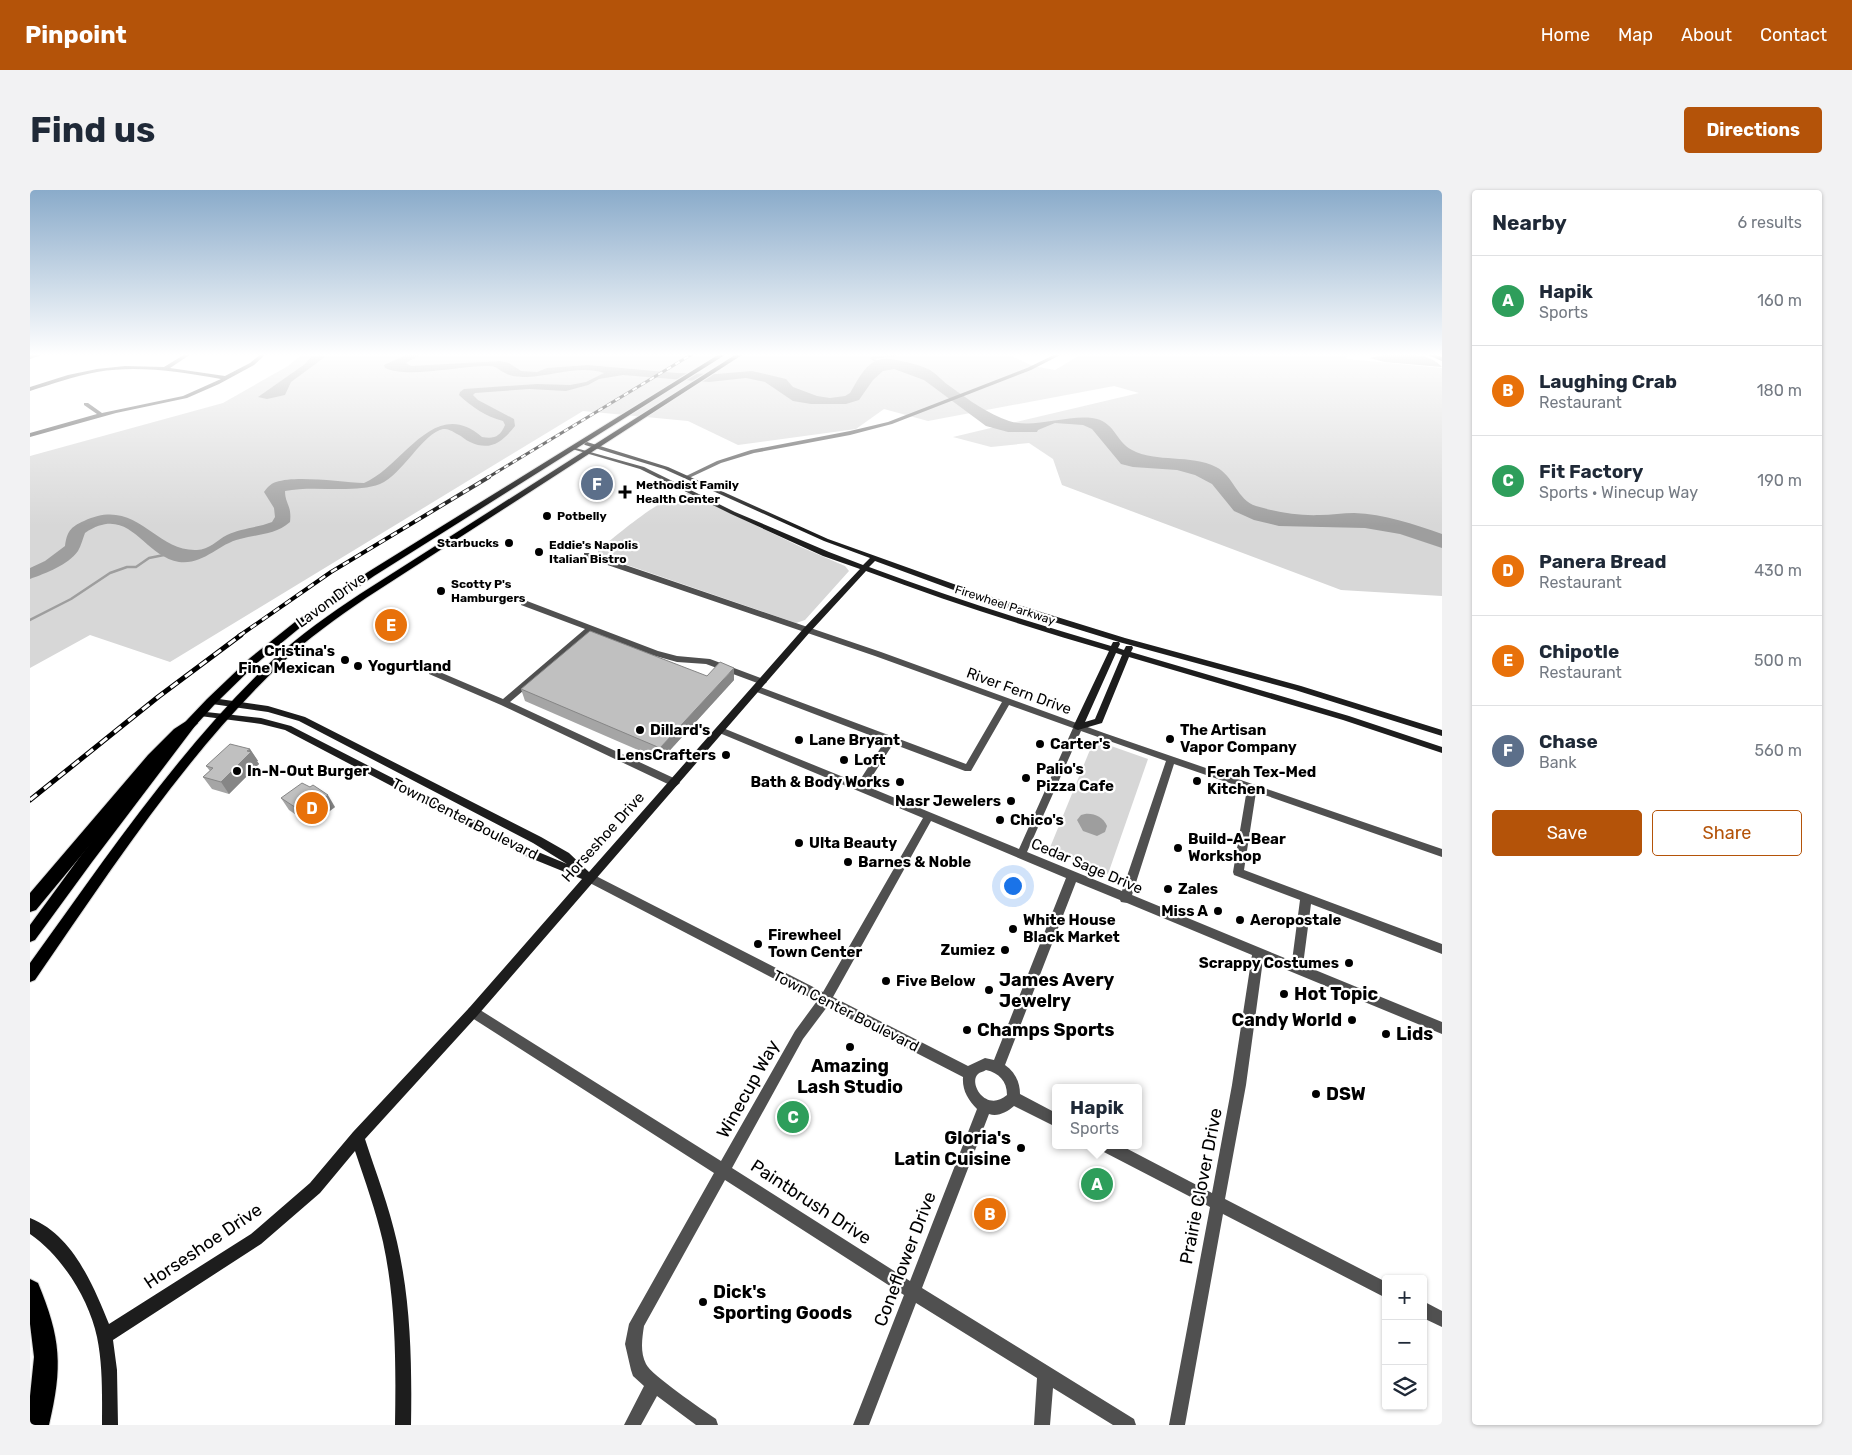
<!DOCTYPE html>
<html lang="en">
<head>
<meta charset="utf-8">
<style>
  :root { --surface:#fff; --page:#f2f2f3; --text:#1f2937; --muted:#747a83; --line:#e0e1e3; --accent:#b45309 }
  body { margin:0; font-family:Rubik,sans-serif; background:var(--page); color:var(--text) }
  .controls { position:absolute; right:15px; bottom:15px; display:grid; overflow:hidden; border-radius:5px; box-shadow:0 1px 4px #0004 }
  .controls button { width:45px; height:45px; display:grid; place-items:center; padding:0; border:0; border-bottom:1px solid var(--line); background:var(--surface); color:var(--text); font:25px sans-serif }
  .you { position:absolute; left:982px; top:695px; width:18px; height:18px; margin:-12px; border:4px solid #fff; border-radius:50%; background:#1a73e8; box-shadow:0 0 0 8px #1a73e833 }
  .badge { display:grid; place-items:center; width:32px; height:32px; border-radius:50%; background:var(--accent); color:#fff; font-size:16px; font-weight:700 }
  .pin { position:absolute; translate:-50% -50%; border:2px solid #fff; box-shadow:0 1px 5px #0006 }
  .popup { position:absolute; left:1022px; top:894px; width:90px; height:65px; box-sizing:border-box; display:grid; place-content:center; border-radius:5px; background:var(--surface); filter:drop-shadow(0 1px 4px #0005); font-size:16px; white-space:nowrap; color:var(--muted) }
  .popup b { font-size:19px; color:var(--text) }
  .popup::after { content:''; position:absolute; left:50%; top:100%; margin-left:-10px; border:10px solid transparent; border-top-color:var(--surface) }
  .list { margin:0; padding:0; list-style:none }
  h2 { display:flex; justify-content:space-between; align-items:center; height:65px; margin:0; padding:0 20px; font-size:21px }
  h2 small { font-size:16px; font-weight:400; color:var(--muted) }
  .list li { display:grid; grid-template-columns:32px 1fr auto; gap:15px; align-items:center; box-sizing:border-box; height:90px; padding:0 20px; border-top:1px solid var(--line) }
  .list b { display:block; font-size:19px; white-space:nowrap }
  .list p { margin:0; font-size:16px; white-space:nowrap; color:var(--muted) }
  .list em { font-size:16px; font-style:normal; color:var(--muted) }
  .actions { display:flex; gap:10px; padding:15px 20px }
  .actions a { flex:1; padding:11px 0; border:1px solid var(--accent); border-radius:5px; text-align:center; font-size:18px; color:var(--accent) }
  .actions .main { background:var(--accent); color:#fff }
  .icon { flex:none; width:28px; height:28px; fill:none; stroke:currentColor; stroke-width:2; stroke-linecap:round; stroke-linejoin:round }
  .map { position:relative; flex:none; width:1412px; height:1235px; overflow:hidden; border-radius:5px }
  header { display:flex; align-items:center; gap:30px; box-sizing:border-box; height:70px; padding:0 25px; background:var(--accent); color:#fff }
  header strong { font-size:24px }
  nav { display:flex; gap:28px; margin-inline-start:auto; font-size:18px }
  .intro { display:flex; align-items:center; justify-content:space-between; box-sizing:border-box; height:120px; padding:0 30px }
  h1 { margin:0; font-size:35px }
  .button { padding:12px 22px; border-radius:5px; background:var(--accent); color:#fff; font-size:18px; font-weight:700 }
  main { display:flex; gap:30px; padding:0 30px }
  aside { flex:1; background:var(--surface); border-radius:5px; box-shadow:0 1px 4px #0004 }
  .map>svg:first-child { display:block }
  .green { fill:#d7d7d7 }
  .water { fill:#9e9e9e }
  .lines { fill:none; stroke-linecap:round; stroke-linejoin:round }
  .stream-far1 { stroke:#9e9e9e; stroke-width:2 }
  .stream { stroke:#9e9e9e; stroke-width:2.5 }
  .primary-casing { stroke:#dbdbdb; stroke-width:2 }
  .highway-casing { stroke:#dbdbdb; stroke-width:2 }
  .street { fill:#505050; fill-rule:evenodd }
  .secondary { fill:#1d1d1d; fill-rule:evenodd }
  .primary { fill:#000; fill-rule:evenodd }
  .highway { fill:#000; fill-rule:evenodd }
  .rail-far2-casing { stroke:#000; stroke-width:3 }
  .rail-far1-casing { stroke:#000; stroke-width:4 }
  .rail-casing { stroke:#000; stroke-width:5 }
  .rail-far2 { stroke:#fff; stroke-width:2; stroke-dasharray:5; stroke-linecap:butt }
  .rail-far1 { stroke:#fff; stroke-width:2.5; stroke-dasharray:7; stroke-linecap:butt }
  .rail { stroke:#fff; stroke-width:3; stroke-dasharray:9; stroke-linecap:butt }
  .wall { fill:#a5a5a5 }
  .shaded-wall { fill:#868686 }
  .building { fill:#c0c0c0; stroke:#868686 }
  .poi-dot { fill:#000; stroke:#fff; stroke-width:2 }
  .labels { text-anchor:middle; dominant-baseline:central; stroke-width:4.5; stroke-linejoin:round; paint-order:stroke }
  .far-poi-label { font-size:12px; font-weight:bold; fill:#000; stroke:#fff; text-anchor:start }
  .far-street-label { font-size:12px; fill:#000; stroke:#fff }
  .street-label { font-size:15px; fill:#000; stroke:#fff }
  .poi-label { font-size:15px; font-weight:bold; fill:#000; stroke:#fff; text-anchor:start }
  .near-poi-label { font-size:18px; font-weight:bold; fill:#000; stroke:#fff; text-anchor:start }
  .near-street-label { font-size:18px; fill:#000; stroke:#fff }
</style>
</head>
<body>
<header>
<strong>Pinpoint</strong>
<nav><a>Home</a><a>Map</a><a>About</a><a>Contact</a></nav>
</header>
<div class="intro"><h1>Find us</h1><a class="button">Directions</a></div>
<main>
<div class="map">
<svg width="1412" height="1235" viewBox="0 0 1412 1235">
  <rect width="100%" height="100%" fill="#fff"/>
  <g class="green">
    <polygon points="274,163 975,163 1003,176 1025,180 1053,163 1321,163 1316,167 1317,169 1412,178 1412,406 1311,400 1032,295 1023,269 999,253 961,257 923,247 1109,203 1084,196 898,231 854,219 826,239 708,255 658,231 553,221 140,472 60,445 0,478 0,266 193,213 258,176"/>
    <path d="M659 303 771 357 815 376 819 381 775 430 766 433 568 365V360C588 345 634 303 659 303Z"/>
    <polygon points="1064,550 1118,569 1078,684 1019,660"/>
  </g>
  <g class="water">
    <path d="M380 163H393L376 173 381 176 470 171 479 173 491 181 507 182 517 178 558 175 647 183 686 184 722 181 756 189 763 197 787 206 800 208 815 206 820 203C830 187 838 166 860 169 872 171 889 174 900 180 908 185 913 192 921 197 939 210 958 224 979 231 1003 239 1035 225 1062 228 1085 231 1085 251 1102 260 1126 273 1161 264 1186 277 1204 286 1207 310 1226 316 1246 322 1269 326 1290 325 1301 325 1313 323 1324 323 1354 324 1384 334 1412 344V358L1370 344 1335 338 1249 336 1224 330 1204 321 1182 294 1165 285 1147 280 1103 277 1091 274 1062 239 1053 235 1025 233 1008 240 1007 242H978L956 236 894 190 864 179 853 181 843 190 829 210 816 214H781L763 211 735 192 716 188 679 192 593 185 569 189 558 195 536 201 499 199 445 203 443 205 448 210 484 229 485 236C473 251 461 262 440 252 435 250 432 246 427 244 422 241 419 239 413 239 393 243 372 285 350 294 324 304 284 295 255 301 255 314 262 315 260 332 245 345 228 344 210 349 188 354 174 375 149 372 112 366 100 313 55 343 53 348 51 356 48 361 38 375 16 383 0 389V378L15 371 35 356C37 342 40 337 54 331 107 306 124 362 167 360 179 360 187 350 197 345 211 338 227 338 242 332L245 327 244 318 234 302C237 298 240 294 246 292 266 285 311 292 334 293 373 277 404 205 452 247 464 249 470 247 475 235L473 231C455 226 443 218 429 205L430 202 434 199 507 194 540 195 556 192 574 183C549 175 523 186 497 187 491 187 481 187 475 183 468 180 468 176 459 176 431 175 379 189 355 178L354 175Z"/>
    <path d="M1360 163C1376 163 1401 164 1412 177L1354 172 1340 168Z"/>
    <polygon points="289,165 295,167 261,192 255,205 237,209 228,207 275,174 281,167"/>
    <path d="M1055 624C1064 623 1073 627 1077 636L1075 642 1067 646 1053 641 1047 630 1051 625Z"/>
  </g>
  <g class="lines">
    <polyline class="stream-far1" points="847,172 841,168 863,166 869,163"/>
    <polyline class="stream" points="0,430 41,409 80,383 97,377 106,377 119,368 134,365"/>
    <g class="primary-casing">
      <g id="primary">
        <polygon points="691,163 698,163 344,386 272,436 227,473 185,514 165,536 62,672 5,750 0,752 0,735 52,664 157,530 177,509 220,468 265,432 338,382"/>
        <path d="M708 163H715L336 408C307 428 278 448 252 473 155 565 81 680 5 790L0 792V773C76 668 150 557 245 468 271 444 300 424 330 404Z"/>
      </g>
    </g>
    <g class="highway-casing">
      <g id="highway">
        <polygon points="161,528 166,530 168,533 128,573 6,720 0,722 0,703 118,565 144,539"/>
        <path d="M0 1089 8 1093C31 1148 33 1177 19 1235H0V1206L4 1167 0 1134Z"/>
      </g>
    </g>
    <g class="street">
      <polygon points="9,163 17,163 0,169 0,165"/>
      <path d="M157 163 161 164 140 178 195 186 220 173 232 163H237L224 175 189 194 157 208 86 223 0 247V243L67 224 54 215V213H58L72 223 153 206 191 189C149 182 109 175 67 182 44 186 22 194 0 201V197L38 185 67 179 95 176 134 177Z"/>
      <polygon points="1028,163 1034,163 1001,180 862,234 820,245 724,263 691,273 659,288 654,287 687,271 721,260 820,241 858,232 997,178"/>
      <polygon points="1393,163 1400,163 1412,167 1412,171"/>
      <path d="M554 363H560L851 462 1074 543 1412 659V667L1226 602 1214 680 1412 754V764L1281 714 1273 775 1412 832V844L1233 770 1216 895 1195 1009 1356 1092V1108L1193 1024 1155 1235H1139L1180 1017 1070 960 1068 955H1090L1182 1003 1202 895 1222 765 1097 713 1091 712 1090 710 1046 692 975 875C985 882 990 892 990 904L1026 923V937L984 916C977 922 968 927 959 924L892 1098 1104 1229 1106 1235H1083L1023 1198 1020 1235H1004L1007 1188 886 1113 839 1235H823L874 1105 695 990 614 1136C612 1149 610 1162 616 1174 621 1185 673 1220 686 1229L688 1235H666L627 1206 611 1235H594L614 1196 603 1186 601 1180 595 1154 599 1134 684 983 439 826 437 822 439 818 443 816 447 818 691 971 765 841 787 811 556 691 555 688 556 685 560 684 564 685 793 802 893 628 687 542 685 540 687 538H693L828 593 855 551 724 501 723 499 724 497H730L936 574 972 512 845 466 554 367ZM979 515 1043 538 989 659 836 596 863 554 935 581H941ZM1051 541 1136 571 1092 701 997 662ZM1144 574 1217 599 1203 682 1204 685 1270 710 1262 771 1102 705ZM901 631 1036 688 964 870 955 868 938 876 803 807ZM797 817 933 887C932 900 938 910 947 919L880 1091 702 978 773 849ZM956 880C969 883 977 891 977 905 956 923 938 893 948 884 950 882 953 882 956 880Z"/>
      <polygon points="491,411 497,411 628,461 647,466 680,469 736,490 737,492 733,495 730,494 676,474 647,472 622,465 562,442 480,512 648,590 650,593 645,597 642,596 471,515 399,484 399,480 405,480 473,509 555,439 491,415"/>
      <polygon points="1393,1111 1412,1121 1412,1137 1393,1128"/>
    </g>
    <path class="secondary" d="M557 252 638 277 798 349 946 402 1095 448 1271 496 1412 540V546L1265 500 1089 452 940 406 845 371 839 377C919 407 999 432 1081 456L1083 452H1089L1090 454 1088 458 1094 460 1096 456H1102L1103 458 1101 462 1319 526 1412 557V563L1313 530 1099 467 1072 533 1048 540 1045 539 1043 537 1079 461C997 437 916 411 836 381L780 442 447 826 335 949C346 983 359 1016 367 1052 381 1112 382 1174 381 1235H365C366 1174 366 1112 353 1052 346 1021 335 991 325 961L290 1003 231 1054 83 1150 87 1180 88 1235H72C72 1206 73 1176 67 1147 59 1109 32 1066 0 1044V1028C43 1045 63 1095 79 1134L221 1044 280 993 323 942 439 818 552 689 493 665 255 540 231 534 170 526 166 523 167 521 231 528 261 536 501 659 537 674 503 653 269 531 238 522 182 514 178 511 182 508 238 516 275 527 511 647 539 663 559 682 774 438 830 379 793 366 701 324 610 279 542 259V257L614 277 705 322 799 362 833 375 840 368 794 351 634 279 555 255 554 254ZM1086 463 1092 465 1065 529 1055 532Z"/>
    <use href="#primary" class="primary"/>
    <use href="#highway" class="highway"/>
    <g class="rail-far2-casing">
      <polyline id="rail-far2" points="457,288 664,163"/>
    </g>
    <g class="rail-far1-casing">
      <polyline id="rail-far1" points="209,446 301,382 459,287"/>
    </g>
    <g class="rail-casing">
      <polyline id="rail" points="0,610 128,507 211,445"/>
    </g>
    <use href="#rail-far2" class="rail-far2"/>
    <use href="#rail-far1" class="rail-far1"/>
    <use href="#rail" class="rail"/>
  </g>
  <g class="wall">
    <polygon points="677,486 704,490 631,570 495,511 491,499"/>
    <polygon points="220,559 228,571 227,571 229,574 199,604 182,599 173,587 180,581 176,576"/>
    <polygon points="251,608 305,617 281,635 259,620"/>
  </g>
  <g class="shaded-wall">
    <polygon points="704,478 704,490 631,570 630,558"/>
    <polygon points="220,559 228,571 227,571 229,574 199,604 191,592"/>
    <polygon points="298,605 305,617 281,635 274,623"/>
  </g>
  <g class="building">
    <polygon points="560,441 677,486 690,472 704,478 630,558 491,499"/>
    <polygon points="200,554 220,559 217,561 221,562 191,592 173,587 183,578 176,576"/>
    <polygon points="272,593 280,597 283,595 298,605 274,623 251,608"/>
  </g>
  <linearGradient id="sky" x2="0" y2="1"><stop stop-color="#8aabca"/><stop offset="0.49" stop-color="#fff"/><stop offset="1" stop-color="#fff" stop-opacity="0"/></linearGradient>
  <rect width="1412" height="336" fill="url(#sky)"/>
  <g class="poi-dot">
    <path d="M592.5 294.5h5v5h5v5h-5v5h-5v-5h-5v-5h5z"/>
    <circle cx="517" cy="326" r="5"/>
    <circle cx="479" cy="353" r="5"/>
    <circle cx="509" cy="362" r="5"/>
    <circle cx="411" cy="401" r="5"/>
    <circle cx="315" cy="470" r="5"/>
    <circle cx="328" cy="476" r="5"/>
    <circle cx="610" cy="540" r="5"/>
    <circle cx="1140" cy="549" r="5"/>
    <circle cx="769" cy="550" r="5"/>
    <circle cx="1010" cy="554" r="5"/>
    <circle cx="696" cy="565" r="5"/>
    <circle cx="814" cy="570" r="5"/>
    <circle cx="207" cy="581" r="5"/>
    <circle cx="996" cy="588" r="5"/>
    <circle cx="1167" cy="591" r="5"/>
    <circle cx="870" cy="592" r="5"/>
    <circle cx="981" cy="611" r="5"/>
    <circle cx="970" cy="630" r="5"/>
    <circle cx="769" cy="653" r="5"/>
    <circle cx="1148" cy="658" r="5"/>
    <circle cx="818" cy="672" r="5"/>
    <circle cx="1138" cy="699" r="5"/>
    <circle cx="1188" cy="721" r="5"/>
    <circle cx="1210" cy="730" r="5"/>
    <circle cx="983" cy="739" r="5"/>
    <circle cx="728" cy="754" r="5"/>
    <circle cx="975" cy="760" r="5"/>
    <circle cx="1319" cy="773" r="5"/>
    <circle cx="856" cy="791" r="5"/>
    <circle cx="959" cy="800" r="5"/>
    <circle cx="1254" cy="804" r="5"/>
    <circle cx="1322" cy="830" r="5"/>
    <circle cx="937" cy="840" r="5"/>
    <circle cx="1356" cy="844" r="5"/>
    <circle cx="820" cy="857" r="5"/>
    <circle cx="1286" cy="904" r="5"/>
    <circle cx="991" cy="958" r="5"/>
    <circle cx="673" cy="1112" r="5"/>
  </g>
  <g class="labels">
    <g class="far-poi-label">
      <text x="606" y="295">Methodist Family<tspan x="606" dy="14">Health Center</tspan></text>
      <text x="527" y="326">Potbelly</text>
      <text x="469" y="353" text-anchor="end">Starbucks</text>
      <text x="519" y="355">Eddie's Napolis<tspan x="519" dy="14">Italian Bistro</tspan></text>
      <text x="421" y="394">Scotty P's<tspan x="421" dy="14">Hamburgers</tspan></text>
    </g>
    <g class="far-street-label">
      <text transform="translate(975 415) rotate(18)">Firewheel Parkway</text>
    </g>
    <g class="street-label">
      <text transform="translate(301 410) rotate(-36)">Lavon Drive</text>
      <text transform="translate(989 501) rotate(20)">River Fern Drive</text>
      <text transform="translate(435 629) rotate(27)">Town Center Boulevard</text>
      <text transform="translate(573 647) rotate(-48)">Horseshoe Drive</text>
      <text transform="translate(1057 676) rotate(23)">Cedar Sage Drive</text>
      <text transform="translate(816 821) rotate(27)">Town Center Boulevard</text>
    </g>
    <g class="poi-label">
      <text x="305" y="461" text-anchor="end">Cristina's<tspan x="305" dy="17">Fine Mexican</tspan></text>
      <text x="338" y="476">Yogurtland</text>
      <text x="620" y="540">Dillard's</text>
      <text x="1150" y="540">The Artisan<tspan x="1150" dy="17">Vapor Company</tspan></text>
      <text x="779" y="550">Lane Bryant</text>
      <text x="1020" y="554">Carter's</text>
      <text x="686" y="565" text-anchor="end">LensCrafters</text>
      <text x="824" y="570">Loft</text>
      <text x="1006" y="579">Palio's<tspan x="1006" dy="17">Pizza Cafe</tspan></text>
      <text x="217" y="581">In-N-Out Burger</text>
      <text x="1177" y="582">Ferah Tex-Med<tspan x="1177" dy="17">Kitchen</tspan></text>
      <text x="860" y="592" text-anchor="end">Bath &amp; Body Works</text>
      <text x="971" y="611" text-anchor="end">Nasr Jewelers</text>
      <text x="980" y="630">Chico's</text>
      <text x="1158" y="649">Build-A-Bear<tspan x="1158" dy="17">Workshop</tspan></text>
      <text x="779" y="653">Ulta Beauty</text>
      <text x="828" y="672">Barnes &amp; Noble</text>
      <text x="1148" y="699">Zales</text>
      <text x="1178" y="721" text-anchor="end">Miss A</text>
      <text x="993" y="730">White House<tspan x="993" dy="17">Black Market</tspan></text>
      <text x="1220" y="730">Aeropostale</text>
      <text x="738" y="745">Firewheel<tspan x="738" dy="17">Town Center</tspan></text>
      <text x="965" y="760" text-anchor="end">Zumiez</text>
      <text x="1309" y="773" text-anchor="end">Scrappy Costumes</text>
      <text x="866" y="791">Five Below</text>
    </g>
    <g class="near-poi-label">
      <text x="969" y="790">James Avery<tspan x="969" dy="21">Jewelry</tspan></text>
      <text x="1264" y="804">Hot Topic</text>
      <text x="1312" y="830" text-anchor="end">Candy World</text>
      <text x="947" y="840">Champs Sports</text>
      <text x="1366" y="844">Lids</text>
      <text x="820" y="876" text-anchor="middle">Amazing<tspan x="820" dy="21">Lash Studio</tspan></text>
      <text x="1296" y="904">DSW</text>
      <text x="981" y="948" text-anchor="end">Gloria's<tspan x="981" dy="21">Latin Cuisine</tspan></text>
      <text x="683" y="1102">Dick's<tspan x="683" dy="21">Sporting Goods</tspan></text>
    </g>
    <g class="near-street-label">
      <text transform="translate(718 899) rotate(-61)">Winecup Way</text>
      <text transform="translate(1171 996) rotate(-79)">Prairie Clover Drive</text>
      <text transform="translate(781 1012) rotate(33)">Paintbrush Drive</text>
      <text transform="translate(173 1056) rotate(-34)">Horseshoe Drive</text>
      <text transform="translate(875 1069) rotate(-69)">Coneflower Drive</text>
    </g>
  </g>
</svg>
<div class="controls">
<button>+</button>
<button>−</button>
<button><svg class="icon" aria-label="layers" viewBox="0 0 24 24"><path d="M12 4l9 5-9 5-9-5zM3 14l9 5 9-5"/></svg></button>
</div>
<div class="you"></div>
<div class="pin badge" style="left:1067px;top:994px;background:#2e9e5b">A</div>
<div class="popup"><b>Hapik</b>Sports</div>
<div class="pin badge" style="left:960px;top:1024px;background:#e8710a">B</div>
<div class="pin badge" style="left:763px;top:927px;background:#2e9e5b">C</div>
<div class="pin badge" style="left:282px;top:618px;background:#e8710a">D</div>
<div class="pin badge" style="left:361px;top:435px;background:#e8710a">E</div>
<div class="pin badge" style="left:567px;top:294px;background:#5c6f8a">F</div>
</div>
<aside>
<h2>Nearby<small>6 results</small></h2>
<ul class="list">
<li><span class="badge" style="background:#2e9e5b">A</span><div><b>Hapik</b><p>Sports</p></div><em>160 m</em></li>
<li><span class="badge" style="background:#e8710a">B</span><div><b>Laughing Crab</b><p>Restaurant</p></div><em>180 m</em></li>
<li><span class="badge" style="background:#2e9e5b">C</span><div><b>Fit Factory</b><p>Sports · Winecup Way</p></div><em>190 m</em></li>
<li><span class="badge" style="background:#e8710a">D</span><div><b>Panera Bread</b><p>Restaurant</p></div><em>430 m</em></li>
<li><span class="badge" style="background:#e8710a">E</span><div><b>Chipotle</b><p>Restaurant</p></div><em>500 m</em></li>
<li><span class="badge" style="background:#5c6f8a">F</span><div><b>Chase</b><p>Bank</p></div><em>560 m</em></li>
</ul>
<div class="actions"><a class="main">Save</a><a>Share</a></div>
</aside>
</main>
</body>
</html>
